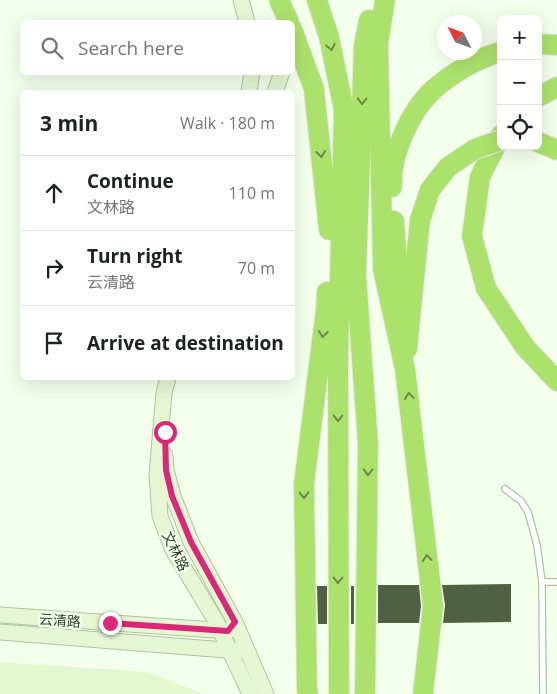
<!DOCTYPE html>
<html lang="en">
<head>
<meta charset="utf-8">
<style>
  :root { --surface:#fff; --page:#f6f6f6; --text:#202124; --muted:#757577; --line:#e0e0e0 }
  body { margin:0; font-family:"Open Sans","Noto Sans SC",sans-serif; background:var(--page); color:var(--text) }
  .controls { position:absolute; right:15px; top:15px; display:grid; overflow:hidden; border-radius:8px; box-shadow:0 5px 20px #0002 }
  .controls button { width:45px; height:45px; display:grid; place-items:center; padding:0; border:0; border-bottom:1px solid var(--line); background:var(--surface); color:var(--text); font:25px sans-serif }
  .compass { position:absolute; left:437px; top:15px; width:45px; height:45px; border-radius:50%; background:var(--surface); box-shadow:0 5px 20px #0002; rotate:312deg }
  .stop { position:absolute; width:15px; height:15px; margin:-11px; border:4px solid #db2777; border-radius:50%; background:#fff }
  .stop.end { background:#db2777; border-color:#fff; box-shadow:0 1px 5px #0008 }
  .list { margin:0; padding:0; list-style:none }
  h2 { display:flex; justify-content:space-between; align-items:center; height:65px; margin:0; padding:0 20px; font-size:21px }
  h2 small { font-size:16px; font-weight:400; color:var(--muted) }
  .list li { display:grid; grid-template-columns:32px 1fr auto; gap:15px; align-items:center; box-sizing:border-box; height:75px; padding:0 20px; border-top:1px solid var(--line) }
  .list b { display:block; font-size:19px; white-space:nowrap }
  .list p { margin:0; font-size:16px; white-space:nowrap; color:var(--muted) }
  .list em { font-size:16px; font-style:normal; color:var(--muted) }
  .icon { flex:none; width:28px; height:28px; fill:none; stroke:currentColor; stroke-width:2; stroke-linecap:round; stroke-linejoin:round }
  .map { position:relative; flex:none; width:557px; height:694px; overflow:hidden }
  .search { position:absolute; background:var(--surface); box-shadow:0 5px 20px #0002; left:20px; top:20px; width:275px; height:55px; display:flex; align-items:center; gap:12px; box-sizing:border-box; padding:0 18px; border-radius:8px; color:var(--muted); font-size:19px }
  .panel { position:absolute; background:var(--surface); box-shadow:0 5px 20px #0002; left:20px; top:90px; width:275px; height:290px; border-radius:8px }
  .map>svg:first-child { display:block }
  .built { fill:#e1f7ce }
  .building { fill:#516043 }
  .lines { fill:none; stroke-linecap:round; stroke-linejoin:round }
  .service-casing { stroke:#b0c1a1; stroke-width:8 }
  .secondary-casing { stroke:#b0c1a1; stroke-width:17 }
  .motorway-casing { stroke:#e7e7e6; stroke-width:22 }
  .service { stroke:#fff; stroke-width:5.5 }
  .secondary { stroke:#e6f6d3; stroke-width:15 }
  .motorway { stroke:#abe26c; stroke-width:20 }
  .motorway-bridge-casing { stroke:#e7e7e6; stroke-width:22; stroke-linecap:butt }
  .motorway-bridge { stroke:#abe26c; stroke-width:20 }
  .oneway { stroke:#6a864a }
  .route { stroke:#db2777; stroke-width:6 }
  .labels { text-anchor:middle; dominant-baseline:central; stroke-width:5; stroke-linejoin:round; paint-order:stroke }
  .street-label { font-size:14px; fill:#343b2e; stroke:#f4ffeb }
</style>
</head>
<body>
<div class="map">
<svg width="557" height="694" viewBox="0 0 557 694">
  <rect width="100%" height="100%" fill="#f4ffeb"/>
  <polygon class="built" points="0,662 148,672 203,694 0,694"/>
  <g class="building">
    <polygon points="511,584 511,622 443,623 445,605 442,585"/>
    <polygon points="378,585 419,585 421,606 419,623 378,623"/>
    <polygon points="317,586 327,586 327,624 318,624"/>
    <rect x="351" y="586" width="3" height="38"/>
  </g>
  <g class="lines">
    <g class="service-casing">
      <g id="service">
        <polyline points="505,489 521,501 528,512 537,545 542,582 543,694"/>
        <polyline points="542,582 557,582"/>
      </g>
    </g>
    <g class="secondary-casing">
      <g id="secondary">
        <polyline points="241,0 247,22"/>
        <polyline points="249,92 252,72"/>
        <polyline points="275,92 282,72"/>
        <polyline points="168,378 164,393 157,474 160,516 173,550 216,621 250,694"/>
        <polyline points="165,455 166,470 173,496 191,542 235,622 266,694"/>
        <polyline points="0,615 228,631"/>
        <polyline points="0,632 238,651"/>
      </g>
    </g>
    <g class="motorway-casing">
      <g id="motorway">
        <polyline points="317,0 329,37 344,110 338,358 339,694"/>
        <polyline points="385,0 378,44 383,269 405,369 433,606 423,694"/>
        <polyline points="292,29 314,89 329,230"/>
        <polyline points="538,44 557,45"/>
        <polyline points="538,97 557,87"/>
        <polyline points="501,135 480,177 472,236 486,288 525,347 557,381"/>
        <polyline points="538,142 557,150"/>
        <path d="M392 187C390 156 410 111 433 90 451 74 477 58 501 52"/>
        <polyline points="394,221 400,300"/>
        <polyline points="407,349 420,220 430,190 448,167 475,149"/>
        <polyline points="308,694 307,689 304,484 326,310 327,292"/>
        <polyline points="365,694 368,444 356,275 364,45 369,20"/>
      </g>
    </g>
    <use href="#service" class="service"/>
    <use href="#secondary" class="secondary"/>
    <use href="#motorway" class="motorway"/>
    <g class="motorway-bridge-casing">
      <g id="motorway-bridge">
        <polyline points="279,0 289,22"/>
        <polyline points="475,149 501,140"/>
      </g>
    </g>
    <use href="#motorway-bridge" class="motorway-bridge"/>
  </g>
  <defs><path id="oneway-chevron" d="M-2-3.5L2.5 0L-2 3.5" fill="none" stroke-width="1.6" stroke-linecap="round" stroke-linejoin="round" transform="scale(1.25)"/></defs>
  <g class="oneway">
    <use href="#oneway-chevron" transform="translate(331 47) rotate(78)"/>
    <use href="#oneway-chevron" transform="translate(362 101) rotate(92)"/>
    <use href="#oneway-chevron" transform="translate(321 154) rotate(83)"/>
    <use href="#oneway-chevron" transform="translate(323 334) rotate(97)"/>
    <use href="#oneway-chevron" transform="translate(409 396) rotate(-97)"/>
    <use href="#oneway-chevron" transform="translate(338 418) rotate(90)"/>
    <use href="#oneway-chevron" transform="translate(368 472) rotate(91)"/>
    <use href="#oneway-chevron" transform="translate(304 495) rotate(89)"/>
    <use href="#oneway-chevron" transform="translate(427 558) rotate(-97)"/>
    <use href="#oneway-chevron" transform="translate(338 580) rotate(90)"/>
  </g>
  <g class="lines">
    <polyline class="route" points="110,623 228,631 235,622 191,542 172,496 166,470 165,432"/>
  </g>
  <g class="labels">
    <g class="street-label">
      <text transform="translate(176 551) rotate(64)">文林路</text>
      <text transform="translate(60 620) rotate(4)">云清路</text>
    </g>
  </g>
</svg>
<div class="controls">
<button>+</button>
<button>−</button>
<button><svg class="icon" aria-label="locate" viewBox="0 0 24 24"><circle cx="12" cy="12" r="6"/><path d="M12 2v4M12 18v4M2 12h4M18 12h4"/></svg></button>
</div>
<svg class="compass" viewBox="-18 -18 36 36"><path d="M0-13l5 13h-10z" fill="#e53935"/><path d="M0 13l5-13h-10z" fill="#757577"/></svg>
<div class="stop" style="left:165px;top:432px"></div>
<div class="stop end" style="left:110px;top:623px"></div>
<div class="search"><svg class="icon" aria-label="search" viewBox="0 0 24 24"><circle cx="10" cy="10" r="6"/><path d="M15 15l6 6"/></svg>Search here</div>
<section class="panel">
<h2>3 min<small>Walk · 180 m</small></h2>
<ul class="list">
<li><svg class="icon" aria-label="ahead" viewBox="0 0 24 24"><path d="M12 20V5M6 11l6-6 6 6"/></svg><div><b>Continue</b><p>文林路</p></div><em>110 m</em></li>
<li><svg class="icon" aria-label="right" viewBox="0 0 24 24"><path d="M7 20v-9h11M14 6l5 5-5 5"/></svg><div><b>Turn right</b><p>云清路</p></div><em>70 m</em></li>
<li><svg class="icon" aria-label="arrive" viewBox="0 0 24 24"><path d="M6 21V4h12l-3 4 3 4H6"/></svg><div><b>Arrive at destination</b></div></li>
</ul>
</section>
</div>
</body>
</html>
